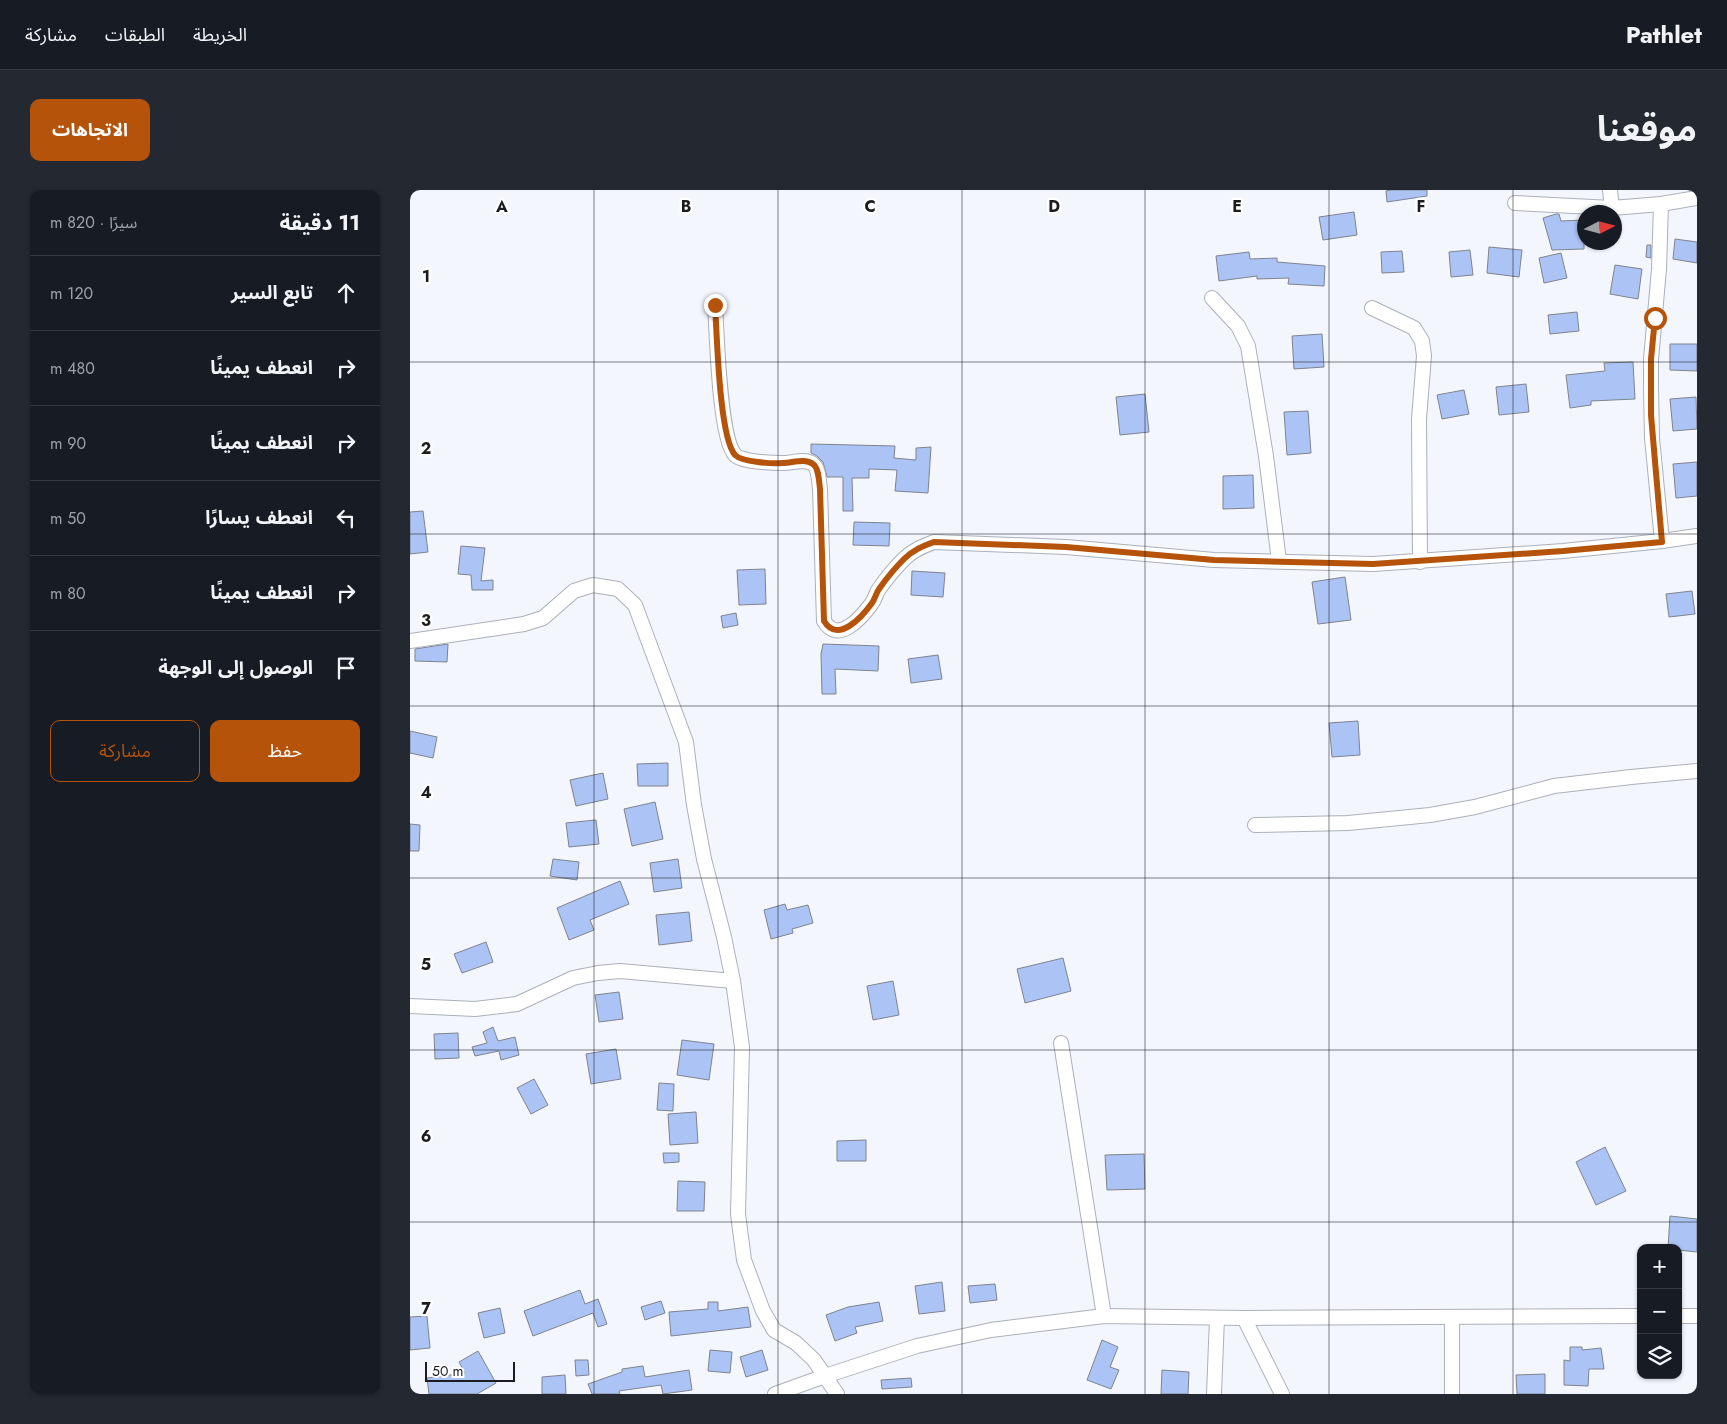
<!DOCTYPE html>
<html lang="ar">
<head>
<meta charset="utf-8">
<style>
  :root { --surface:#171b24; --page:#242831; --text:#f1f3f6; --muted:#9ea1a6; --line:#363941; --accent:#b45309 }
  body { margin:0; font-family:Jost,"Noto Sans Arabic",sans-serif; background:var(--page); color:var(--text); direction:rtl }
  .controls { position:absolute; right:15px; bottom:15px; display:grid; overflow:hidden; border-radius:10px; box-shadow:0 1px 4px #0004 }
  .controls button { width:45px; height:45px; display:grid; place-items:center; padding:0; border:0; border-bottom:1px solid var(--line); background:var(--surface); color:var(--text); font:25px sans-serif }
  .compass { position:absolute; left:1167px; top:15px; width:45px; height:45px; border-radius:50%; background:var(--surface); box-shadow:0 1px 4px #0004; rotate:84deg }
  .scale { position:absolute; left:15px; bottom:12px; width:90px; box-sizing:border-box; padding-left:5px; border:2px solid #1a1c20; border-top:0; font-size:14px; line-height:18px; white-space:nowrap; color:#1a1c20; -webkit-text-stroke:4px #fff; paint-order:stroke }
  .stop { position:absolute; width:15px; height:15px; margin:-11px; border:4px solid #b45309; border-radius:50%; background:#fff }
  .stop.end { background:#b45309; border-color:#fff; box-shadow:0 1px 5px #0008 }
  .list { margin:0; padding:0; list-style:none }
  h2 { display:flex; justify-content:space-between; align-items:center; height:65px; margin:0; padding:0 20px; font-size:21px }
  h2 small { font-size:16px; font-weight:400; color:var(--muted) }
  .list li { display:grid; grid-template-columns:32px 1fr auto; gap:15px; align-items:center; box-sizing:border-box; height:75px; padding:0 20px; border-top:1px solid var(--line) }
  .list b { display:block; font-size:19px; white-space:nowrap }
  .list em { font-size:16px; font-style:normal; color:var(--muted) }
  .actions { display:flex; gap:10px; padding:15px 20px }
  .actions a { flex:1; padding:11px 0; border:1px solid var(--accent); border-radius:10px; text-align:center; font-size:18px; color:var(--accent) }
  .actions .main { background:var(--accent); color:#fff }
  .icon { flex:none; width:28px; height:28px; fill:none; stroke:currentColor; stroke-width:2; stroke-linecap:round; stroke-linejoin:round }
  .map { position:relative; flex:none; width:1287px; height:1204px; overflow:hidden; direction:ltr; border-radius:10px }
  header { display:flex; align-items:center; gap:30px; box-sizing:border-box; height:70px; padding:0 25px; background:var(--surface); border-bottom:1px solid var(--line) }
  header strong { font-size:24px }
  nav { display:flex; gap:28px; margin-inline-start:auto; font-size:18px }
  .intro { display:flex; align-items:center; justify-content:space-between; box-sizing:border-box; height:120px; padding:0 30px }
  h1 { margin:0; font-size:35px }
  .button { padding:12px 22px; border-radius:10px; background:var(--accent); color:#fff; font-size:18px; font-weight:700 }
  main { display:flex; gap:30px; padding:0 30px }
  aside { flex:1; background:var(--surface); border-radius:10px; box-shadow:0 1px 4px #0004 }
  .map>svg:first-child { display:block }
  .building { fill:#acc4f5; stroke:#7e838d }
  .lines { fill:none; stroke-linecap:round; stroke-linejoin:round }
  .street-casing { stroke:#abb0bb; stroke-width:16 }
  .street { stroke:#fff; stroke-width:14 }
  .route { stroke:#b45309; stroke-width:6 }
  .grid { fill:none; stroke:#1a1c20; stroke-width:1; stroke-opacity:0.55 }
  .grid-label { font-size:16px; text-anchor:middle; font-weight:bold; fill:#1a1c20; stroke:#fff; stroke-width:4.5; stroke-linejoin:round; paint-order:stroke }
</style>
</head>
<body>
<header>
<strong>Pathlet</strong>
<nav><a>الخريطة</a><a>الطبقات</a><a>مشاركة</a></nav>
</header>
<div class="intro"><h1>موقعنا</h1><a class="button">الاتجاهات</a></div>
<main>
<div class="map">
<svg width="1287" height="1204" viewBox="0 0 1287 1204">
  <rect width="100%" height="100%" fill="#f3f6fd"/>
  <g class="building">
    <polygon points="981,0 1017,0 1017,6 977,12 976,1"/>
    <polygon points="944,22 947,45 913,50 909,27"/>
    <polygon points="1146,24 1149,24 1151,31 1174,30 1174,59 1142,60 1133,28"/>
    <polygon points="1265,49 1287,52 1287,73 1263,69"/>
    <polygon points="1237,55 1241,55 1241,68 1236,67"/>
    <polygon points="1079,57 1112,60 1109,87 1077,83"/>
    <polygon points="1060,60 1063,85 1041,87 1039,62"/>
    <polygon points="992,61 994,82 972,83 971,62"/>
    <polygon points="839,62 840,69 867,68 867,72 915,76 914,96 878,94 879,88 847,89 847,86 809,91 806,66"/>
    <polygon points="1151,63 1157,88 1134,93 1129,68"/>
    <polygon points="1205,75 1232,79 1228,109 1200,104"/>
    <polygon points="1167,122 1169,141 1140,144 1138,125"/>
    <polygon points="912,144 914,177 884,179 882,146"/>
    <polygon points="1260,154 1287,154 1287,181 1260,180"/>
    <polygon points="1223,172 1225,209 1181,211 1181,215 1160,218 1156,185 1195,181 1194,173"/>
    <polygon points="1116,194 1119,222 1089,225 1086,197"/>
    <polygon points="1054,200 1059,224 1032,229 1027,205"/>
    <polygon points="735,204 739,242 710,245 706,207"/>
    <polygon points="1286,207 1287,239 1263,241 1260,209"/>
    <polygon points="898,221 901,263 877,265 874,222"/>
    <polygon points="401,254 485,256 484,268 506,270 506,258 521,257 518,303 485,301 487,280 459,279 459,288 442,288 443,321 433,321 433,287 417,287 413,272 407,266 401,263"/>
    <polygon points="1287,272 1287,306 1266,308 1263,274"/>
    <polygon points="843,285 844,318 813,319 813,286"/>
    <polygon points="13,321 18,362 0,364 0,322"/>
    <polygon points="444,332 480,333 479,356 443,355"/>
    <polygon points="51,356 75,358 71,391 83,390 83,400 62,400 61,385 48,384"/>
    <polygon points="355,379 356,414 329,415 327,380"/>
    <polygon points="502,381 535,383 533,407 501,405"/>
    <polygon points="935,387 941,430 908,434 902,392"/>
    <polygon points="1282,401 1285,424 1259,427 1256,404"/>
    <polygon points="326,423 328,435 313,438 311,426"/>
    <polygon points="38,454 37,472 5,471 5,459"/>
    <polygon points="413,454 469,456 468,481 425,479 426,504 412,504 411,464"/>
    <polygon points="528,465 532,489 501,493 498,469"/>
    <polygon points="948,531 950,565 922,567 919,533"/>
    <polygon points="0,541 27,547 23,568 0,563"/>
    <polygon points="258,573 258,596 228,596 227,574"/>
    <polygon points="193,583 198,609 166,616 160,590"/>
    <polygon points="245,612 253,649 222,656 214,619"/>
    <polygon points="186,630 189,654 159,657 156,633"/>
    <polygon points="0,634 10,635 9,661 0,661"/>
    <polygon points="143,669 169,672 167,690 140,686"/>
    <polygon points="268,669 272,698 244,702 240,673"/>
    <polygon points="210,691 219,714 180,730 184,740 159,750 147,718"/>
    <polygon points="375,714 377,720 398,715 403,733 382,739 383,743 361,749 354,720"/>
    <polygon points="279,722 282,751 249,755 246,725"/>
    <polygon points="76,752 83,772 52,783 44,764"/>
    <polygon points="653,768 661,801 615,813 607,779"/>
    <polygon points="483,791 489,825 463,830 457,796"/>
    <polygon points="209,802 213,829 189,832 185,805"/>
    <polygon points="83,837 88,851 105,847 109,865 91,870 89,861 65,866 62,857 77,853 73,842"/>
    <polygon points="48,843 49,868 25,869 24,844"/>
    <polygon points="272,850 304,854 299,890 267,885"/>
    <polygon points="206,859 211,889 181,894 176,864"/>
    <polygon points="124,889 138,915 121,924 107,898"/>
    <polygon points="249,893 264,894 263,921 247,920"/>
    <polygon points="286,922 288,953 260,955 258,924"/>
    <polygon points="456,950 456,971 427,971 427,951"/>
    <polygon points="1195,957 1216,1001 1186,1015 1166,972"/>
    <polygon points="253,963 269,963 269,972 254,973"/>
    <polygon points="734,964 735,999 697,1000 695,965"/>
    <polygon points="268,991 295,992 294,1021 267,1021"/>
    <polygon points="1260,1026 1287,1029 1287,1062 1268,1060 1268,1058 1258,1058"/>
    <polygon points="532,1092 535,1121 509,1124 505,1096"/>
    <polygon points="585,1094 587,1110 560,1113 558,1096"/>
    <polygon points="170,1100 175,1114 188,1109 197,1134 188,1137 183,1123 123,1146 114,1121"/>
    <polygon points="251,1111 255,1123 235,1130 231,1117"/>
    <polygon points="298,1112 308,1112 308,1121 338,1117 341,1137 261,1146 259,1122 298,1119"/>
    <polygon points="469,1112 473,1131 445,1137 447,1143 425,1151 416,1125 438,1117"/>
    <polygon points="90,1118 95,1143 74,1148 68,1123"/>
    <polygon points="17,1126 20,1158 0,1160 0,1127"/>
    <polygon points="692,1150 708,1157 700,1177 709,1180 701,1199 677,1190"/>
    <polygon points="1160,1157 1172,1157 1172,1160 1191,1158 1194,1179 1179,1179 1178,1196 1154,1195 1154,1170 1160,1171"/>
    <polygon points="300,1160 322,1162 320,1183 298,1181"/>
    <polygon points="352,1160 358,1180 336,1187 330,1167"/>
    <polygon points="68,1161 86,1193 67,1204 19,1204 17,1188 55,1183 49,1172"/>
    <polygon points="165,1170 178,1170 179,1185 166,1186"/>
    <polygon points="233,1176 235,1187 279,1180 282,1200 253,1204 251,1195 209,1201 210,1204 182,1204 178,1194 212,1182 212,1179"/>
    <polygon points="752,1180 779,1182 778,1204 751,1204"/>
    <polygon points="1135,1184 1135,1204 1107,1204 1106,1185"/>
    <polygon points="155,1185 156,1204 132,1204 132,1187"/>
    <polygon points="501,1188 502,1197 472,1199 471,1190"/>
  </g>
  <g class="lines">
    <g class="street-casing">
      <g id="street">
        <polyline points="1200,0 1202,18"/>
        <polyline points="1105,13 1202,18 1251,14 1287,8"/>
        <polyline points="1251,14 1249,79 1241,169 1241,198 1242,248 1252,351"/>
        <polyline points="802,108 828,136 838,156 856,266 869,371"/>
        <path d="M305 115C307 143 309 247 325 265 332 272 363 273 373 273 382 273 395 268 403 274 409 278 409 293 410 299L414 431C428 455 452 427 462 413 465 409 466 403 469 399 476 389 485 378 494 369 503 360 513 356 524 352L656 357 804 370 963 374 1153 361 1252 351 1287 346"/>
        <polyline points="962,118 1004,138 1012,151 1014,166 1009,229 1010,372"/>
        <polyline points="0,451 114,434 133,428 164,401 183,395 208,399 225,415 276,552 284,615 294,669 314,747 323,791 332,857 328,1024 334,1070 353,1121 364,1140 386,1153 404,1170 427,1204"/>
        <polyline points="845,635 938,633 1020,625 1065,617 1144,596 1221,587 1287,581"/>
        <polyline points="0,816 65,819 107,814 163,788 188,783 210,781 323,791"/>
        <polyline points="651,853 694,1126"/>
        <polyline points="1268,1126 1287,1126"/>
        <polyline points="1042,1127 1042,1204"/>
        <polyline points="834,1128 872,1204"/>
        <polyline points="365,1204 415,1186 507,1156 581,1140 694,1126 834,1128 1231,1126"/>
        <polyline points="804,1204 807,1128"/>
      </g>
    </g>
    <use href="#street" class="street"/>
  </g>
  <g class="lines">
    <path class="route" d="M305 115C307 143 309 247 325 265 332 272 363 274 373 273 382 273 395 268 403 274 409 278 409 292 410 299L414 431C428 454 452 427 462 413 465 409 466 403 469 399 476 389 485 378 494 369 503 360 513 356 524 352L656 357 804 370 963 374 1153 361 1252 352 1241 225V169L1245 128"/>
  </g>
  <path class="grid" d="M184 0V1204M368 0V1204M552 0V1204M735 0V1204M919 0V1204M1103 0V1204M0 172H1287M0 344H1287M0 516H1287M0 688H1287M0 860H1287M0 1032H1287"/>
  <g class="grid-label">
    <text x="92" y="22">A</text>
    <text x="276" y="22">B</text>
    <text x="460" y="22">C</text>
    <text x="644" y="22">D</text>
    <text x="827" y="22">E</text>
    <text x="1011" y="22">F</text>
    <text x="16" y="92">1</text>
    <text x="16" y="264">2</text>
    <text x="16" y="436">3</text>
    <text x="16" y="608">4</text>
    <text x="16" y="780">5</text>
    <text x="16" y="952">6</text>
    <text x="16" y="1124">7</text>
  </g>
</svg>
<div class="controls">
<button>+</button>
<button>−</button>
<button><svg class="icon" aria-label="layers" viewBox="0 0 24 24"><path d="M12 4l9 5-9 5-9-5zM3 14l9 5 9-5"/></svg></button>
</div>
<svg class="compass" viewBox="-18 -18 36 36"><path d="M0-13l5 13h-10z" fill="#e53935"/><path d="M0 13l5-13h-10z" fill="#9ea1a6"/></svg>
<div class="scale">50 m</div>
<div class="stop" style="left:1245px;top:128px"></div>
<div class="stop end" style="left:305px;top:115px"></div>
</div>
<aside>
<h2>11 دقيقة<small>سيرًا · 820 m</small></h2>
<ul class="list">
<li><svg class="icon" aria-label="ahead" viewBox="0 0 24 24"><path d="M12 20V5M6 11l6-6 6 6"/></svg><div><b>تابع السير</b></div><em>120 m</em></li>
<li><svg class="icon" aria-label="right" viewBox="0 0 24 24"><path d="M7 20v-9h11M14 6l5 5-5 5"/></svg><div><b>انعطف يمينًا</b></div><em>480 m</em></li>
<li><svg class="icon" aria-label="right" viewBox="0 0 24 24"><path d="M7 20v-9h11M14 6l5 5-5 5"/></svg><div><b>انعطف يمينًا</b></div><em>90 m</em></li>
<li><svg class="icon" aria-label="left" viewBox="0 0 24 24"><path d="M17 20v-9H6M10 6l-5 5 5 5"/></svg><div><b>انعطف يسارًا</b></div><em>50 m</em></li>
<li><svg class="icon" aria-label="right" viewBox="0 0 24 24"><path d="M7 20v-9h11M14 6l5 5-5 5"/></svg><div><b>انعطف يمينًا</b></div><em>80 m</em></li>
<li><svg class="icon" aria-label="arrive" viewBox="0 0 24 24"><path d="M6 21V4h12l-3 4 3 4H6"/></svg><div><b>الوصول إلى الوجهة</b></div></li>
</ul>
<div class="actions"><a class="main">حفظ</a><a>مشاركة</a></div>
</aside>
</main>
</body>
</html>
